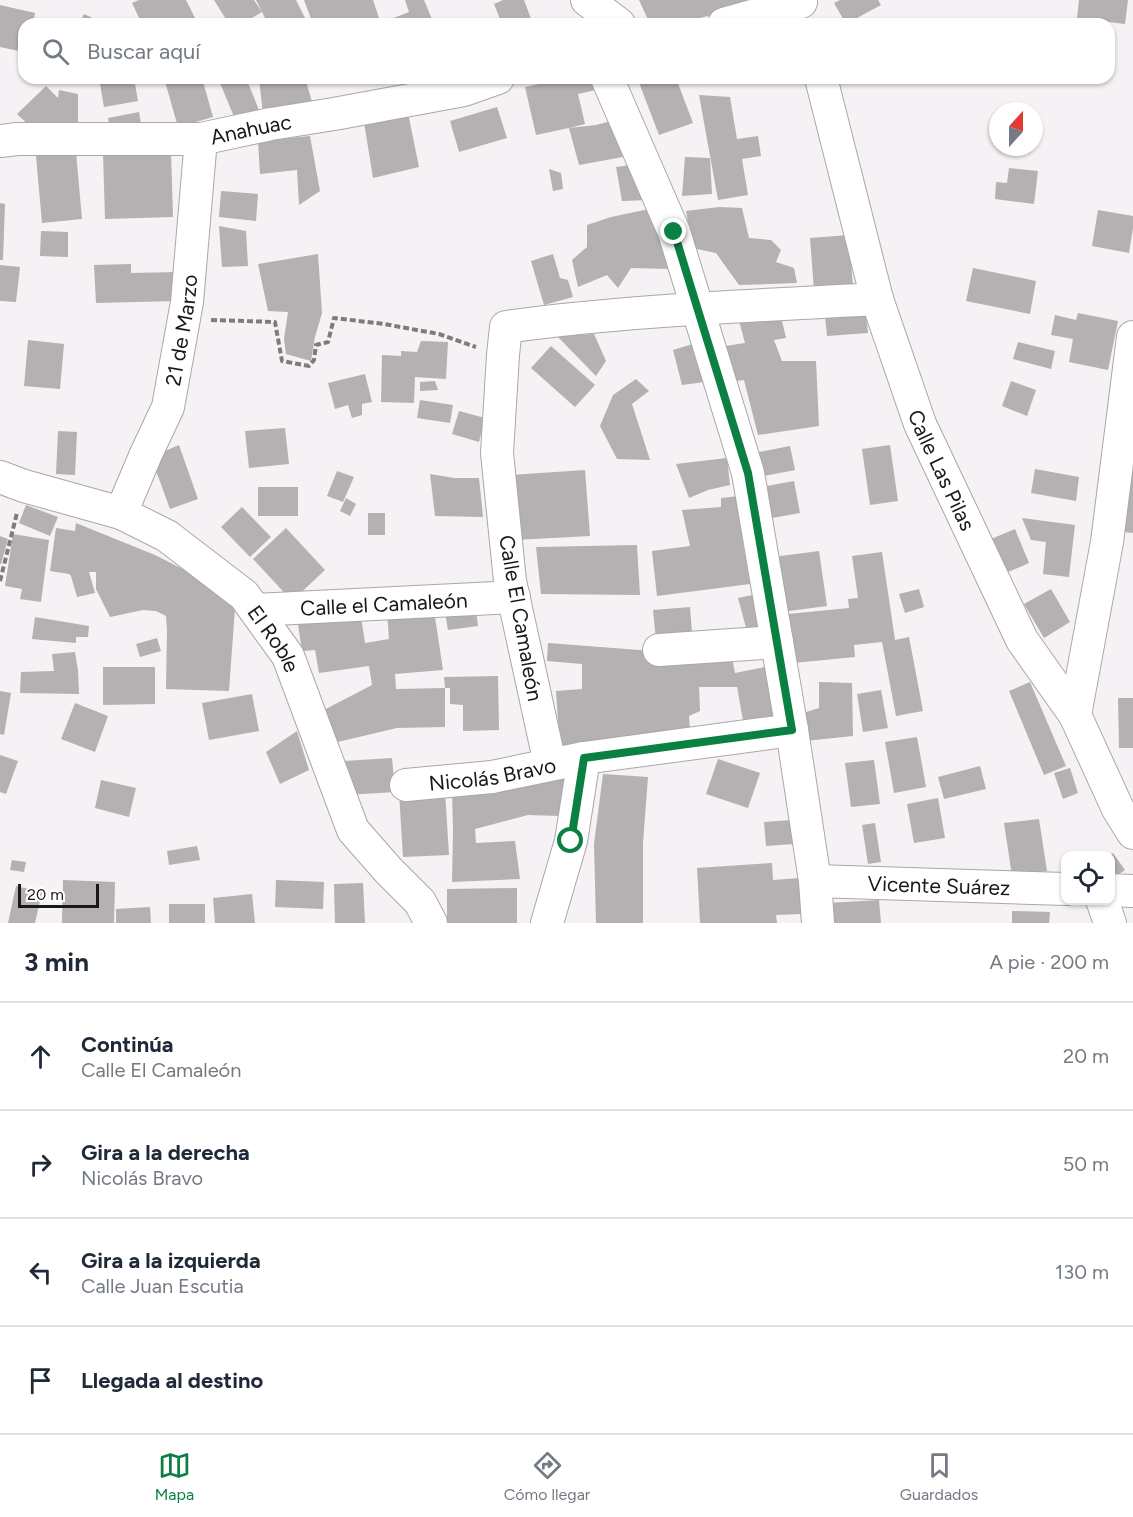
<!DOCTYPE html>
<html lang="es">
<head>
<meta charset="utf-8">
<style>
  :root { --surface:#fff; --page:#f2f2f3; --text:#1f2937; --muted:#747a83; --line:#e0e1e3; --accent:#0b8043 }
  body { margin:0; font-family:Figtree,sans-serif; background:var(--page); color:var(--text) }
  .controls { position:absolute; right:18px; bottom:18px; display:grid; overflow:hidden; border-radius:12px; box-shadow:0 2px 4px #0004 }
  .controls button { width:54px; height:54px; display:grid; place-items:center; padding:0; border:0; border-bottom:2px solid var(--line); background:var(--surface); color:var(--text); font:30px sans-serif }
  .compass { position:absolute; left:989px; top:102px; width:54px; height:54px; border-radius:50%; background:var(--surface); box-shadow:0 2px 4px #0004; rotate:21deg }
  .scale { position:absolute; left:18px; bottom:15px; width:81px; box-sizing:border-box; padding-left:6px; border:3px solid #191819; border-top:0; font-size:16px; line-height:21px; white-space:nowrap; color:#191819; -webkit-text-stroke:4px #fff; paint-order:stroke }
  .stop { position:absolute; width:18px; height:18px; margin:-14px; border:4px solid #0b8043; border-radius:50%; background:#fff }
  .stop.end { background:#0b8043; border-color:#fff; box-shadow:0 2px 6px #0008 }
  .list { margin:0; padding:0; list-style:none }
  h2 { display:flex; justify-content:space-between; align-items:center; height:78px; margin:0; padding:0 24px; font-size:26px }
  h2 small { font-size:20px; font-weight:400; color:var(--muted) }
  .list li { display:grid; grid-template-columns:39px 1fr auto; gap:18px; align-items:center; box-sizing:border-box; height:108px; padding:0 24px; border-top:2px solid var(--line) }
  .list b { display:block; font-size:22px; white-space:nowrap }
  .list p { margin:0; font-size:20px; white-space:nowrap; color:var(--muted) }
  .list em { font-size:20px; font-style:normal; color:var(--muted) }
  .icon { flex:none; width:33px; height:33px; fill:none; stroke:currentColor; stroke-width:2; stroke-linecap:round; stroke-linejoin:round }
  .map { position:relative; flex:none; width:1133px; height:923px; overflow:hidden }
  .search { position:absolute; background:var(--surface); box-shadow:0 2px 4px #0004; left:18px; right:18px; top:18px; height:66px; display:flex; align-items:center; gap:15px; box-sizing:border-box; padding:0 21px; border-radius:18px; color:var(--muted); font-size:22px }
  .sheet { height:510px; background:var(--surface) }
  nav { display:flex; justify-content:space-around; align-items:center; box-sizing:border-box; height:84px; border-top:2px solid var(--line); background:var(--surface); font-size:16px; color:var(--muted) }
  nav a { display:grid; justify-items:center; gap:3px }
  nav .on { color:var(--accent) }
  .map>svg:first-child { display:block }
  .building { fill:#b5b0b1 }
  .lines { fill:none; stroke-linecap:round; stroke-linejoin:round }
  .minor-casing { stroke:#aaa7a9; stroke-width:34 }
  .path { stroke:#7e7b7d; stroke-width:4; stroke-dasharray:6 3; stroke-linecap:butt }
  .minor { stroke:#fff; stroke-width:32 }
  .route { stroke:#0b8043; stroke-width:8 }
  .labels { text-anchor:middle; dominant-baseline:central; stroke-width:6; stroke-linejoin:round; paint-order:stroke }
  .street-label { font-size:21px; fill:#191819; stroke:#fff }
</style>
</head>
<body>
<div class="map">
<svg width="1133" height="923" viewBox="0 0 1133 923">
  <rect width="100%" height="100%" fill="#f5f1f4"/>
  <g class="building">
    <polygon points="139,0 186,0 198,24 142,24 132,3"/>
    <polygon points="214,0 254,0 262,12 242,24 229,24"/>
    <polygon points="256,0 296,0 308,24 268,24"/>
    <polygon points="304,0 373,0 381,24 313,24"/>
    <polygon points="405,0 424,0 434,24 393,24 391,19 409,12"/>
    <polygon points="503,0 524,0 533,24 502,24 494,4"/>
    <polygon points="639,0 771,0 771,1 674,24 650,24"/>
    <polygon points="840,0 878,0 881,5 846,24 834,3"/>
    <polygon points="1079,0 1128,0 1125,24 1077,18"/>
    <polygon points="0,5 35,13 33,24 24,24 24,52 0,47"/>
    <polygon points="84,14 99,21 98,24 79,24"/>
    <polygon points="99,78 134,78 138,101 104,107"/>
    <polygon points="164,78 202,78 213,117 178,127"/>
    <polygon points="218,78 246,78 259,110 235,119"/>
    <polygon points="259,78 305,78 313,105 263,115"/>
    <polygon points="567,78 593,78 596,90 578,94 585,124 569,128 596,125 615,120 628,156 579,165 569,128 536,135 525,87"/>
    <polygon points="643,78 676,78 693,123 659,135 638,80"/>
    <polygon points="46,86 58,98 59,90 78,94 78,128 36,132 17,114"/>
    <polygon points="699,95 730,97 737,139 758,136 761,156 742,159 748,195 718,200"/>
    <polygon points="497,107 507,138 459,152 450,121"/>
    <polygon points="139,112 142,129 111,135 108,118"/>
    <polygon points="408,113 419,167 373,178 364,122"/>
    <polygon points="310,136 320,191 299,205 297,170 260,174 258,141"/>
    <polygon points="171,151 173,217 105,219 103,153"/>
    <polygon points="76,152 82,219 42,223 36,156"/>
    <polygon points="685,157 710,158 712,194 682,196"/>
    <polygon points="637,164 650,200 622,201 616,167"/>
    <polygon points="1009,168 1038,171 1034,204 995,199 996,182 1007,183"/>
    <polygon points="549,169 561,173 563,189 553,191"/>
    <polygon points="221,191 258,194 256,221 219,217"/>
    <polygon points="0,203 5,204 3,260 0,260"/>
    <polygon points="719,207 742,208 749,238 771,240 781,250 776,262 794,268 797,283 739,285 716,253 692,248 686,211"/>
    <polygon points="654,208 670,269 631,268 618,288 607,275 578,287 572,260 587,247 587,225 611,217"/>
    <polygon points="1098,210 1133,216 1133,228 1129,253 1092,246"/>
    <polygon points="219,226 246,231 248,266 222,267"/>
    <polygon points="41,231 68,232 68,257 40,256"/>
    <polygon points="849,235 853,287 814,290 810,238"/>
    <polygon points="318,254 322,313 315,337 311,361 286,354 284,339 288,312 268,311 258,264"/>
    <polygon points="553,254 560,278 568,280 573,297 544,305 531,261"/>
    <polygon points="131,264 131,273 176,272 177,301 96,303 94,265"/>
    <polygon points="0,265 20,267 16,302 0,301"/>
    <polygon points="973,268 1036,281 1030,314 966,301"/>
    <polygon points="1078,313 1118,321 1108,370 1069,362 1073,339 1051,335 1055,315 1076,320"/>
    <polygon points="866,314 868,333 827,336 825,316"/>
    <polygon points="739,321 782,321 786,338 774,340 782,361 816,361 819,426 758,435 744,380 736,381 725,346 745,343"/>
    <polygon points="594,334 606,361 596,376 557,336"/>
    <polygon points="28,340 64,344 60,389 24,386"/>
    <polygon points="421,341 448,342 446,379 415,377 414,403 381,402 382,355 401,356 401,351 417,352"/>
    <polygon points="1018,342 1055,351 1051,369 1013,359"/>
    <polygon points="696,343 704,382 682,385 673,350"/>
    <polygon points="551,346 595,385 575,407 531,368"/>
    <polygon points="365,374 372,402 362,404 362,415 352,418 348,405 335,409 328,383"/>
    <polygon points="636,379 649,391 632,404 650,460 617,459 600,426 613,395"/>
    <polygon points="435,381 438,390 420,391 420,382"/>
    <polygon points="1011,381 1036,390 1027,416 1002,406"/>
    <polygon points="420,400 453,405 450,423 417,418"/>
    <polygon points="459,411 485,418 479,442 452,434"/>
    <polygon points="285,428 289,464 249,468 245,431"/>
    <polygon points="58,431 77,432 75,475 56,474"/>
    <polygon points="1133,433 1133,533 1123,532"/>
    <polygon points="179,445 198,499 170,509 151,457"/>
    <polygon points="890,445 898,501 870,505 862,449"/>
    <polygon points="790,446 795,470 764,476 759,452"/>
    <polygon points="727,458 730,485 708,490 689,498 676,464"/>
    <polygon points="1035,469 1079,477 1076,501 1031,493"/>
    <polygon points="585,470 590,536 515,540 511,475"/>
    <polygon points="337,471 354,477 343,502 327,496"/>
    <polygon points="430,474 454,478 479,478 483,517 435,516"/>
    <polygon points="794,481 800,513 772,518 767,486"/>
    <rect x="258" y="487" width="40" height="29"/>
    <polygon points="739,496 743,543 750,584 657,596 652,551 690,546 682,510 721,507 721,498"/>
    <polygon points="346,498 356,504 350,516 340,511"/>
    <polygon points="26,505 58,517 50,536 19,523"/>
    <polygon points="242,507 271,537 250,557 221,527"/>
    <rect x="368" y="513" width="17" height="22"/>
    <polygon points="1022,518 1075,525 1069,577 1043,574 1046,542 1031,540"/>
    <polygon points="76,523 155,555 222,589 235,608 229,691 166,689 167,630 166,616 156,611 143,610 110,617 96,589 96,572 89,572 95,593 77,597 71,576 69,574 50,571 56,528 75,531"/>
    <polygon points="286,528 325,570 292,601 253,559"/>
    <polygon points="1015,529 1029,563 999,576 984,542"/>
    <polygon points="13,534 49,540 41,602 20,599 22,589 5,586"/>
    <polygon points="0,536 8,539 1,564 0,564"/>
    <polygon points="637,545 640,595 541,594 536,547"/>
    <polygon points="819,551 827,606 781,612 773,557"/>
    <polygon points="882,552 895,640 909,637 923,711 896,716 882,642 854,645 855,657 793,663 788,614 849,608 848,599 858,598 852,556"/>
    <polygon points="919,589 924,607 905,613 899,594"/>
    <polygon points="1051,589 1070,622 1044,638 1024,604"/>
    <polygon points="757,594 766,631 748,635 738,598"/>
    <polygon points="475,602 478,626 448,630 444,607"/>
    <polygon points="433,604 443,670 395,674 396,689 445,688 444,677 498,676 499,730 463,731 463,705 450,704 450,688 445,688 445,727 397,728 329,744 320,712 372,685 369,666 319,673 315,650 302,651 296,611 360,610 365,643 389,639 387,612"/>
    <polygon points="690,607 693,646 657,650 653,610"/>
    <polygon points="35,617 89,626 88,637 76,637 76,643 32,639"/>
    <polygon points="157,638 161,651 140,657 136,644"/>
    <polygon points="548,643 652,651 731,652 735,673 770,666 779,720 744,726 737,687 699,687 700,711 689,716 690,731 560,749 556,691 582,689 582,664 547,661"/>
    <polygon points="75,652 78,670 79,694 20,693 21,672 54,671 52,654"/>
    <polygon points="103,667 155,667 155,704 103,705"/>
    <polygon points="819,682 852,683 853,736 805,741 803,713 819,708"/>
    <polygon points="1030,682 1066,766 1044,775 1009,691"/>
    <polygon points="881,690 888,728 863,732 857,694"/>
    <polygon points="0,691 11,693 4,735 0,734"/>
    <polygon points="252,694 259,731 209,740 202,703"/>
    <polygon points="1118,698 1133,698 1133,748 1119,748"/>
    <polygon points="75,703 108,716 95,752 61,739"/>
    <polygon points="297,731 309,770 280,784 266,752"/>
    <polygon points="917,737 926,787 894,793 885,742"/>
    <polygon points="0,755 18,761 6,794 0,792"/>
    <polygon points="392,758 395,792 346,795 344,761"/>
    <polygon points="718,759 760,773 748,808 706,794"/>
    <polygon points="874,760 880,804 851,807 845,763"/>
    <polygon points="980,766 986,789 944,799 938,777"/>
    <polygon points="1070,768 1078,793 1063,799 1054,773"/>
    <polygon points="566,773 561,816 528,815 475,829 476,843 515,841 520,879 452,882 453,831 452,791"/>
    <polygon points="603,774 648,777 643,843 643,923 596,923 594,844"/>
    <polygon points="101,780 136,788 129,817 95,808"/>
    <polygon points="445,791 449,855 403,857 399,793"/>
    <polygon points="938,798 945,838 914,843 907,804"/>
    <polygon points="1039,819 1047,871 1012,876 1004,823"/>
    <polygon points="792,820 794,844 766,846 764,822"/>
    <polygon points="875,823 881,862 868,864 862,825"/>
    <polygon points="197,846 200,860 169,865 167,851"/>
    <polygon points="1113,853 1125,870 1110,880 1110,855"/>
    <polygon points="12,860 26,862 24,872 10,870"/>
    <polygon points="772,863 773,880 799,878 801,914 776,915 777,923 700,923 697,868"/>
    <polygon points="63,880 115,882 114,923 62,923"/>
    <polygon points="276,880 324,882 323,909 275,907"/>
    <polygon points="363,883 365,923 335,923 334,884"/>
    <polygon points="16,886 42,892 35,923 8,923"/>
    <polygon points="517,888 517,923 447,923 447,889"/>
    <polygon points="252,894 255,923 215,923 213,898"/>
    <polygon points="879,900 881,923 829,923 827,903"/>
    <rect x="169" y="904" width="36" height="19"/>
    <polygon points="150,907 151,923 116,923 116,909"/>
    <polygon points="1012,911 1050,912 1049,923 1012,923"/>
  </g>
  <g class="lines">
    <g class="minor-casing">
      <g id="minor">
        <polyline points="587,0 619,24"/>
        <polyline points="724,24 801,2"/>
        <polyline points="607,78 674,232 748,473 792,730 815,881 818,923"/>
        <path id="s1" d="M821 78 877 299 920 424 1022 640 1075 715 1118 809 1133 833"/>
        <path id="s2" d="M0 141 17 139H201L271 124 334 114 464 90 498 78"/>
        <path id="s3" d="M0 477 24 486 121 513 167 536 244 595 288 656 353 830 389 871 420 902 431 923"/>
        <path id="s4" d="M121 513 146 454 168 407 187 302 201 139"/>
        <path id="s5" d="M255 610 514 597"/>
        <polyline points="659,650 777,642"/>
        <polyline points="1075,715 1107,542 1133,337"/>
        <path d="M550 764 510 581 497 453 503 355 506 327C628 310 753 306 877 299"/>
        <path id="s6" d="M406 785 492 777 584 758 792 730"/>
        <path id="s7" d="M815 881 1066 889"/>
        <polyline points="1110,890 1133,891"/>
        <polyline points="1102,900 1110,923"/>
        <polyline points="547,923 571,841 584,758"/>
      </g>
    </g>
    <g class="path">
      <polyline points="211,320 275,322 282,361 309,366 314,360 316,345 328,342 334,318 384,324 439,334 476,347"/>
      <polyline points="0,581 17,513"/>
    </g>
    <use href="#minor" class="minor"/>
  </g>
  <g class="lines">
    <polyline class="route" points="571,841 584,758 792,730 748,473 674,232"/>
  </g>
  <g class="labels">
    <g class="street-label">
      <text stroke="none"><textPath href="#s2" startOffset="252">Anahuac</textPath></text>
      <text stroke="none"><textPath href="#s4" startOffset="194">21 de Marzo</textPath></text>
      <text stroke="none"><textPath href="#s1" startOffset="411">Calle Las Pilas</textPath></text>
      <text stroke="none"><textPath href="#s5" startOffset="129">Calle el Camaleón</textPath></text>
      <text transform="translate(521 618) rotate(80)">Calle El Camaleón</text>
      <text stroke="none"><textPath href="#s3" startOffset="328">El Roble</textPath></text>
      <text stroke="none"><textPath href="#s6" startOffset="87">Nicolás Bravo</textPath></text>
      <text stroke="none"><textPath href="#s7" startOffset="124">Vicente Suárez</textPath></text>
    </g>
  </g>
</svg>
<div class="controls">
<button><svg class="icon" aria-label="locate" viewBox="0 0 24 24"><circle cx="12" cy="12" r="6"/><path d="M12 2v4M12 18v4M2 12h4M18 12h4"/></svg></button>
</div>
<svg class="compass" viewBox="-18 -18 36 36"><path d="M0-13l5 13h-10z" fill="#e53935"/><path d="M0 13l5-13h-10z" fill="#747a83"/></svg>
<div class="scale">20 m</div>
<div class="stop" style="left:571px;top:841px"></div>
<div class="stop end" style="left:674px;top:232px"></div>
<div class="search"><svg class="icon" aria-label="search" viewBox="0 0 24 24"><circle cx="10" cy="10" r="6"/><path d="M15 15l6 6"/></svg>Buscar aquí</div>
</div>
<section class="sheet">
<h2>3 min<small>A pie · 200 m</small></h2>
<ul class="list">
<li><svg class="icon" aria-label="ahead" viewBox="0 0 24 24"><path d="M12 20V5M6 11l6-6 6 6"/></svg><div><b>Continúa</b><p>Calle El Camaleón</p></div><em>20 m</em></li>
<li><svg class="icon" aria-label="right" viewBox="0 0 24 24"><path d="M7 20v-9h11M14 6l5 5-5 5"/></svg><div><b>Gira a la derecha</b><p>Nicolás Bravo</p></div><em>50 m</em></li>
<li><svg class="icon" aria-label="left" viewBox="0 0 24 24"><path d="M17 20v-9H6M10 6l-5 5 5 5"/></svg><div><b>Gira a la izquierda</b><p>Calle Juan Escutia</p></div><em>130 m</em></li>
<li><svg class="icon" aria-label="arrive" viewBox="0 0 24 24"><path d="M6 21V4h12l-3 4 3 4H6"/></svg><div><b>Llegada al destino</b></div></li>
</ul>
</section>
<nav>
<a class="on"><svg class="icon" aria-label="map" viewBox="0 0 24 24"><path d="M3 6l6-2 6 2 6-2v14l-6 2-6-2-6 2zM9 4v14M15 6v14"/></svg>Mapa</a>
<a><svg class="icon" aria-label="directions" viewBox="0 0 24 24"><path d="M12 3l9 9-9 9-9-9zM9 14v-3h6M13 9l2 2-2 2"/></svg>Cómo llegar</a>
<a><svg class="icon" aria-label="saved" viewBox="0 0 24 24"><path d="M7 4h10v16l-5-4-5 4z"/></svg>Guardados</a>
</nav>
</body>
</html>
